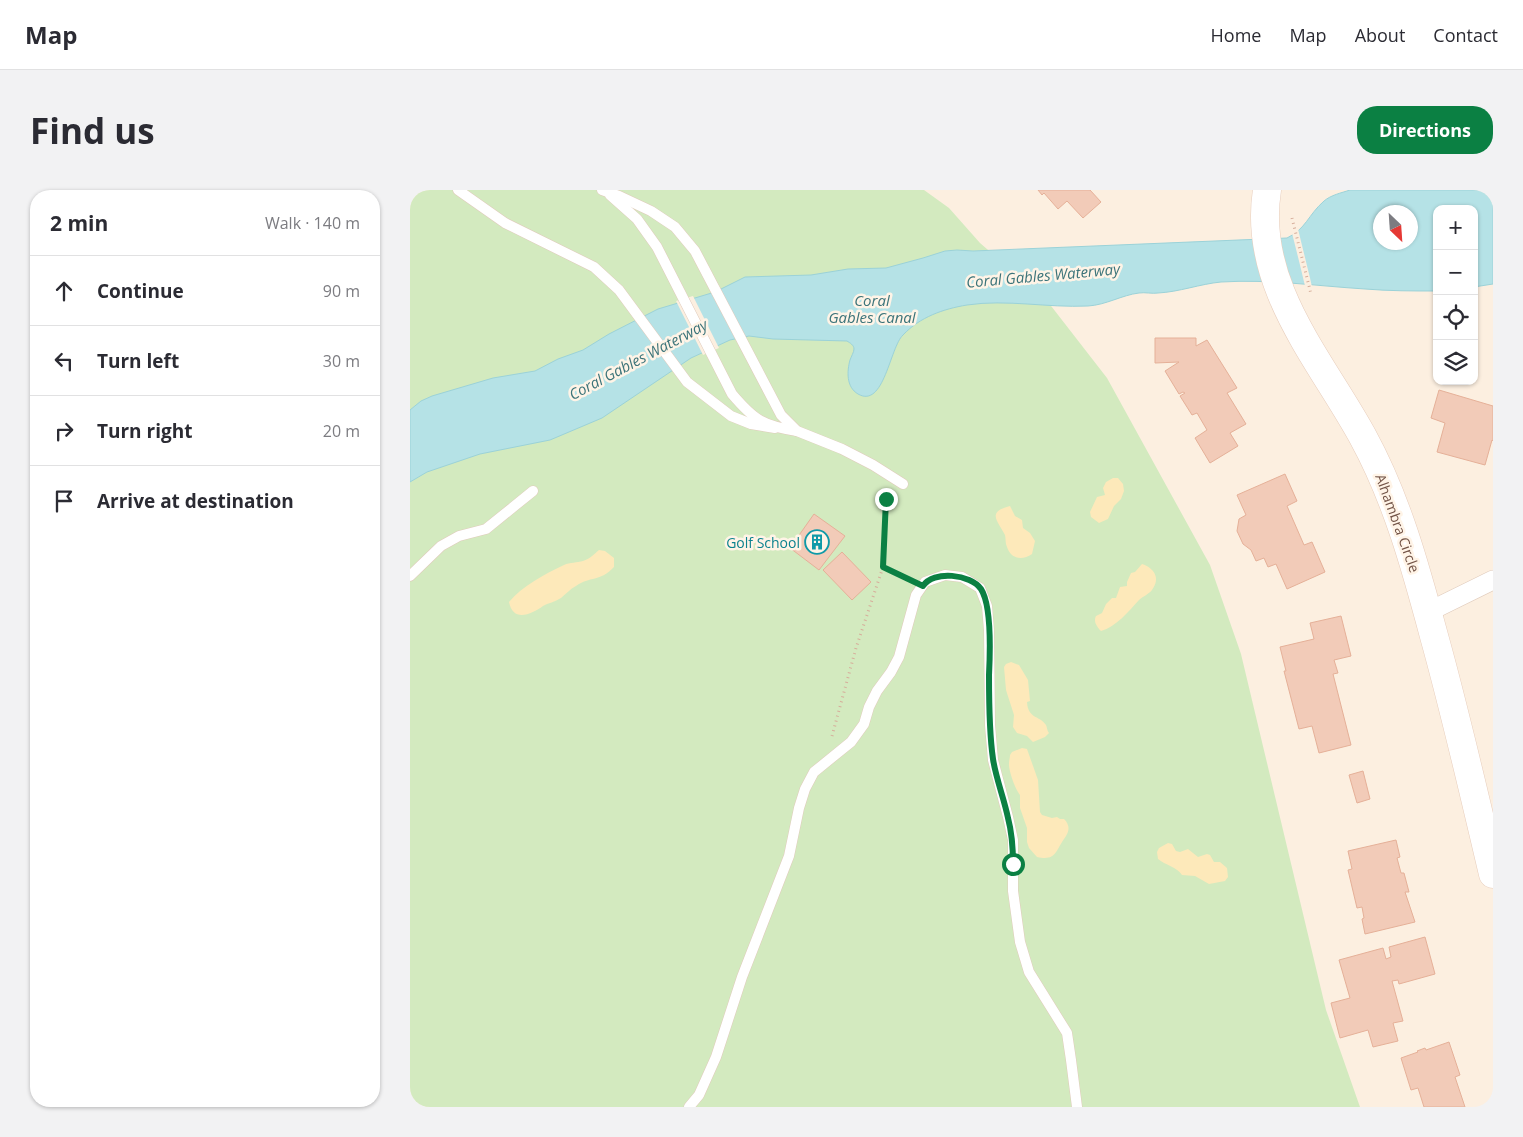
<!DOCTYPE html>
<html lang="en">
<head>
<meta charset="utf-8">
<style>
  :root { --surface:#fff; --page:#f2f2f3; --text:#2b2b33; --muted:#7c7c81; --line:#e1e1e2; --accent:#0b8043 }
  body { margin:0; font-family:"Open Sans",sans-serif; background:var(--page); color:var(--text) }
  .controls { position:absolute; right:15px; top:15px; display:grid; overflow:hidden; border-radius:10px; box-shadow:0 1px 4px #0004 }
  .controls button { width:45px; height:45px; display:grid; place-items:center; padding:0; border:0; border-bottom:1px solid var(--line); background:var(--surface); color:var(--text); font:25px sans-serif }
  .compass { position:absolute; left:963px; top:15px; width:45px; height:45px; border-radius:50%; background:var(--surface); box-shadow:0 1px 4px #0004; rotate:155deg }
  .stop { position:absolute; width:15px; height:15px; margin:-11px; border:4px solid #0b8043; border-radius:50%; background:#fff }
  .stop.end { background:#0b8043; border-color:#fff; box-shadow:0 1px 5px #0008 }
  .list { margin:0; padding:0; list-style:none }
  h2 { display:flex; justify-content:space-between; align-items:center; height:65px; margin:0; padding:0 20px; font-size:21px }
  h2 small { font-size:16px; font-weight:400; color:var(--muted) }
  .list li { display:grid; grid-template-columns:32px 1fr auto; gap:15px; align-items:center; box-sizing:border-box; height:70px; padding:0 20px; border-top:1px solid var(--line) }
  .list b { display:block; font-size:19px; white-space:nowrap }
  .list em { font-size:16px; font-style:normal; color:var(--muted) }
  .icon { flex:none; width:28px; height:28px; fill:none; stroke:currentColor; stroke-width:2; stroke-linecap:round; stroke-linejoin:round }
  .map { position:relative; flex:none; width:1083px; height:917px; overflow:hidden; border-radius:20px }
  header { display:flex; align-items:center; gap:30px; box-sizing:border-box; height:70px; padding:0 25px; background:var(--surface); border-bottom:1px solid var(--line) }
  header strong { font-size:24px }
  nav { display:flex; gap:28px; margin-inline-start:auto; font-size:18px }
  .intro { display:flex; align-items:center; justify-content:space-between; box-sizing:border-box; height:120px; padding:0 30px }
  h1 { margin:0; font-size:35px }
  .button { padding:12px 22px; border-radius:20px; background:var(--accent); color:#fff; font-size:18px; font-weight:700 }
  main { display:flex; gap:30px; padding:0 30px }
  aside { flex:1; background:var(--surface); border-radius:20px; box-shadow:0 1px 4px #0004 }
  .map>svg:first-child { display:block }
  .green { fill:#d3eabf }
  .sand { fill:#fde9ba }
  .water { fill:#b5e2e6; stroke:#9bd2d8; fill-rule:evenodd }
  .pier { fill:#fcefe0 }
  .building { fill:#f2cbb8; stroke:#e5b098 }
  .lines { fill:none; stroke-linecap:round; stroke-linejoin:round }
  .lane-casing { stroke:#e0cbbc; stroke-width:11 }
  .street-casing { stroke:#e0cbbc; stroke-width:20 }
  .secondary-casing { stroke:#e7cdbc; stroke-width:29 }
  .path { stroke:#d6ae9b; stroke-width:3; stroke-dasharray:1 4; stroke-linecap:butt }
  .lane { stroke:#fff; stroke-width:10 }
  .street { stroke:#fff; stroke-width:19 }
  .secondary { stroke:#fff; stroke-width:28 }
  .route { stroke:#0b8043; stroke-width:6 }
  .labels { text-anchor:middle; dominant-baseline:central; stroke-width:5; stroke-linejoin:round; paint-order:stroke }
  .street-label { font-size:14px; fill:#735447; stroke:#fff4e7 }
  .culture-label { font-size:14px; fill:#0d838f; stroke:#fff4e7; text-anchor:end }
  .water-label { font-size:15px; font-style:italic; fill:#3b7379; stroke:#fff4e7 }
</style>
</head>
<body>
<header>
<strong>Map</strong>
<nav><a>Home</a><a>Map</a><a>About</a><a>Contact</a></nav>
</header>
<div class="intro"><h1>Find us</h1><a class="button">Directions</a></div>
<main>
<aside>
<h2>2 min<small>Walk · 140 m</small></h2>
<ul class="list">
<li><svg class="icon" aria-label="ahead" viewBox="0 0 24 24"><path d="M12 20V5M6 11l6-6 6 6"/></svg><div><b>Continue</b></div><em>90 m</em></li>
<li><svg class="icon" aria-label="left" viewBox="0 0 24 24"><path d="M17 20v-9H6M10 6l-5 5 5 5"/></svg><div><b>Turn left</b></div><em>30 m</em></li>
<li><svg class="icon" aria-label="right" viewBox="0 0 24 24"><path d="M7 20v-9h11M14 6l5 5-5 5"/></svg><div><b>Turn right</b></div><em>20 m</em></li>
<li><svg class="icon" aria-label="arrive" viewBox="0 0 24 24"><path d="M6 21V4h12l-3 4 3 4H6"/></svg><div><b>Arrive at destination</b></div></li>
</ul>
</aside>
<div class="map">
<svg width="1083" height="917" viewBox="0 0 1083 917">
  <rect width="100%" height="100%" fill="#fcefe0"/>
  <polygon class="green" points="0,0 514,0 539,18 570,53 638,112 697,188 800,375 831,464 916,820 950,917 0,917"/>
  <g class="sand">
    <polygon points="703,288 708,288 713,294 714,301 711,309 704,316 698,329 689,333 681,327 680,322 687,307 695,305 693,298 696,292"/>
    <path d="M600 316 605 326 612 330 613 338 620 343 625 351 622 364C612 371 601 369 597 357 595 353 596 349 595 345 588 331 576 322 600 316Z"/>
    <path d="M189 360 195 361 204 368V377C190 392 180 386 166 396 160 399 156 404 151 408 145 412 138 413 133 416 122 424 103 433 99 412 112 396 135 384 154 375 160 372 167 373 173 371 180 369 184 364 189 360Z"/>
    <path d="M732 374C744 378 751 388 742 400 738 405 733 406 729 410 719 421 706 437 691 441 687 437 683 431 686 426L692 423 696 414 702 408H706L710 397 717 396V392L721 383 725 382Z"/>
    <path d="M601 472 609 475 618 490 620 511 617 512C618 529 629 525 636 535 637 537 637 541 639 543L635 547 623 552 617 546 607 543 603 537 604 525 596 500 594 477 596 474Z"/>
    <path d="M612 558 617 559 628 590 630 622 632 625 642 628 647 627 650 629H654C661 636 659 642 654 649 645 662 646 671 627 667L619 658 617 652V638L610 618V605C606 601 598 580 599 573 599 570 600 568 600 565L602 562Z"/>
    <path d="M758 653 762 654 766 661 770 662 778 659 788 667 797 664 800 665 804 672H810L817 678 818 687 815 691 799 694 785 686 772 685C767 677 755 675 748 669L747 662 749 658Z"/>
  </g>
  <path class="water" d="M940 0H1083V94L1064 97V19H1027V101C1003 101 979 101 955 99 907 96 859 89 811 92 790 94 769 102 748 103 742 104 735 102 729 103 712 105 696 115 678 116 637 118 597 109 557 115 533 119 510 127 493 145 480 157 474 219 448 204 436 197 437 181 440 170 441 167 444 162 444 159 444 155 440 153 437 151L363 149 339 146 320 150 281 168 192 228 140 250 70 264 17 282 0 292V220L11 211 22 206 83 188 125 181 148 169 173 160 199 144 248 119 305 102 335 87 401 85 438 79 476 78 513 68 535 61 547 60 563 61 877 48C896 39 898 25 914 11 921 5 931 3 940 0ZM971 22H1001V52H971Z"/>
  <g class="pier">
    <polygon points="888,39 900,88 902,97 895,96 890,75 882,43"/>
    <polygon points="283,106 309,158 293,165 266,111"/>
  </g>
  <g class="building">
    <polygon points="628,0 680,0 691,12 673,28 657,11 648,19 634,3 632,5"/>
    <polygon points="745,148 786,148 786,156 797,150 827,198 817,203 836,234 820,243 828,256 800,273 785,248 797,240 787,223 782,225 770,206 775,203 773,202 769,204 755,181 769,172 745,173"/>
    <polygon points="1029,200 1083,216 1083,251 1082,250 1075,275 1027,262 1035,233 1021,228"/>
    <polygon points="875,284 887,311 877,316 894,355 902,352 915,382 877,399 866,374 858,377 854,368 846,371 841,360 833,354 827,341 829,329 836,325 827,305"/>
    <polygon points="404,324 435,346 409,380 380,358"/>
    <polygon points="432,362 461,392 442,410 413,380"/>
    <polygon points="931,426 941,466 924,470 928,483 923,484 941,555 909,563 902,536 889,539 874,481 876,481 870,457 904,449 900,433"/>
    <polygon points="953,581 960,609 947,613 939,585"/>
    <polygon points="986,650 990,667 987,668 991,683 994,683 999,702 995,702 1005,732 955,744 952,729 954,728 952,717 947,718 938,680 942,679 938,661"/>
    <polygon points="1015,747 1025,784 989,794 988,790 982,791 993,831 983,833 988,851 963,857 958,840 930,848 921,813 940,808 929,770 973,758 976,769 981,767 979,757"/>
    <polygon points="1039,852 1050,885 1045,887 1055,917 1014,917 1008,898 1001,900 991,868 1008,862 1007,861 1015,858 1016,860"/>
  </g>
  <g class="lines">
    <g class="lane-casing">
      <g id="lane">
        <polyline points="48,0 95,33 184,77 209,100 277,192 321,226 341,234 365,238"/>
        <polyline points="192,0 209,6 241,21 265,37 285,61 371,225 387,241 432,259 463,275 493,294"/>
        <path d="M200 5 227 29 247 57 322 204C344 230 353 236 387 241"/>
        <polyline points="0,386 31,356 49,346 76,339 123,301"/>
        <polyline points="279,917 289,905 306,867 332,787 379,666 389,618 395,599 404,582 441,552 454,534 459,517 467,501 481,482 489,467 506,405 515,392 535,385 552,387 570,398 577,416 579,440 580,535 583,570 598,627 603,650 603,701 610,752 619,782 657,843 661,870 667,917"/>
      </g>
    </g>
    <g class="street-casing">
      <polyline id="street" points="1018,422 1083,390"/>
    </g>
    <g class="secondary-casing">
      <path id="secondary" d="M857 0C842 95 911 170 953 247 987 309 1006 379 1024 446 1046 525 1064 604 1083 684"/>
    </g>
    <g class="path">
      <polyline points="882,28 901,104"/>
      <polyline points="473,377 499,389"/>
      <polyline points="422,546 446,458 473,377 476,309 481,305"/>
    </g>
    <use href="#lane" class="lane"/>
    <use href="#street" class="street"/>
    <use href="#secondary" class="secondary"/>
  </g>
  <g class="lines">
    <path class="route" d="M476 309 473 377 513 396C523 380 561 384 571 399 582 416 580 465 579 485 579 513 579 542 583 569 586 589 594 608 598 628 602 643 603 658 603 674"/>
  </g>
  <defs>
    <g id="building-ring" transform="scale(1.25)"><circle r="9.5" fill="#fff4e7" stroke="#0f9aa8" stroke-width="1.5"/><path d="M-4-6H4V6H1V3H-1V6H-4ZM-2.5-4.3h1.7v1.8h-1.7ZM.8-4.3h1.7v1.8H.8ZM-2.5-1h1.7V.8h-1.7ZM.8-1h1.7V.8H.8Z" fill="#0f9aa8"/></g>
  </defs>
  <g fill-rule="evenodd">
    <use href="#building-ring" x="407" y="352"/>
  </g>
  <g class="labels">
    <g class="street-label">
      <text transform="translate(988 333) rotate(70)">Alhambra Circle</text>
    </g>
    <g class="culture-label">
      <text x="390" y="352">Golf School</text>
    </g>
    <g class="water-label">
      <text transform="translate(633 85) rotate(-5)">Coral Gables Waterway</text>
      <text x="462" y="110">Coral<tspan x="462" dy="17">Gables Canal</tspan></text>
      <text transform="translate(228 169) rotate(-28)">Coral Gables Waterway</text>
    </g>
  </g>
</svg>
<div class="controls">
<button>+</button>
<button>−</button>
<button><svg class="icon" aria-label="locate" viewBox="0 0 24 24"><circle cx="12" cy="12" r="6"/><path d="M12 2v4M12 18v4M2 12h4M18 12h4"/></svg></button>
<button><svg class="icon" aria-label="layers" viewBox="0 0 24 24"><path d="M12 4l9 5-9 5-9-5zM3 14l9 5 9-5"/></svg></button>
</div>
<svg class="compass" viewBox="-18 -18 36 36"><path d="M0-13l5 13h-10z" fill="#e53935"/><path d="M0 13l5-13h-10z" fill="#7c7c81"/></svg>
<div class="stop" style="left:603px;top:674px"></div>
<div class="stop end" style="left:476px;top:309px"></div>
</div>
</main>
</body>
</html>
